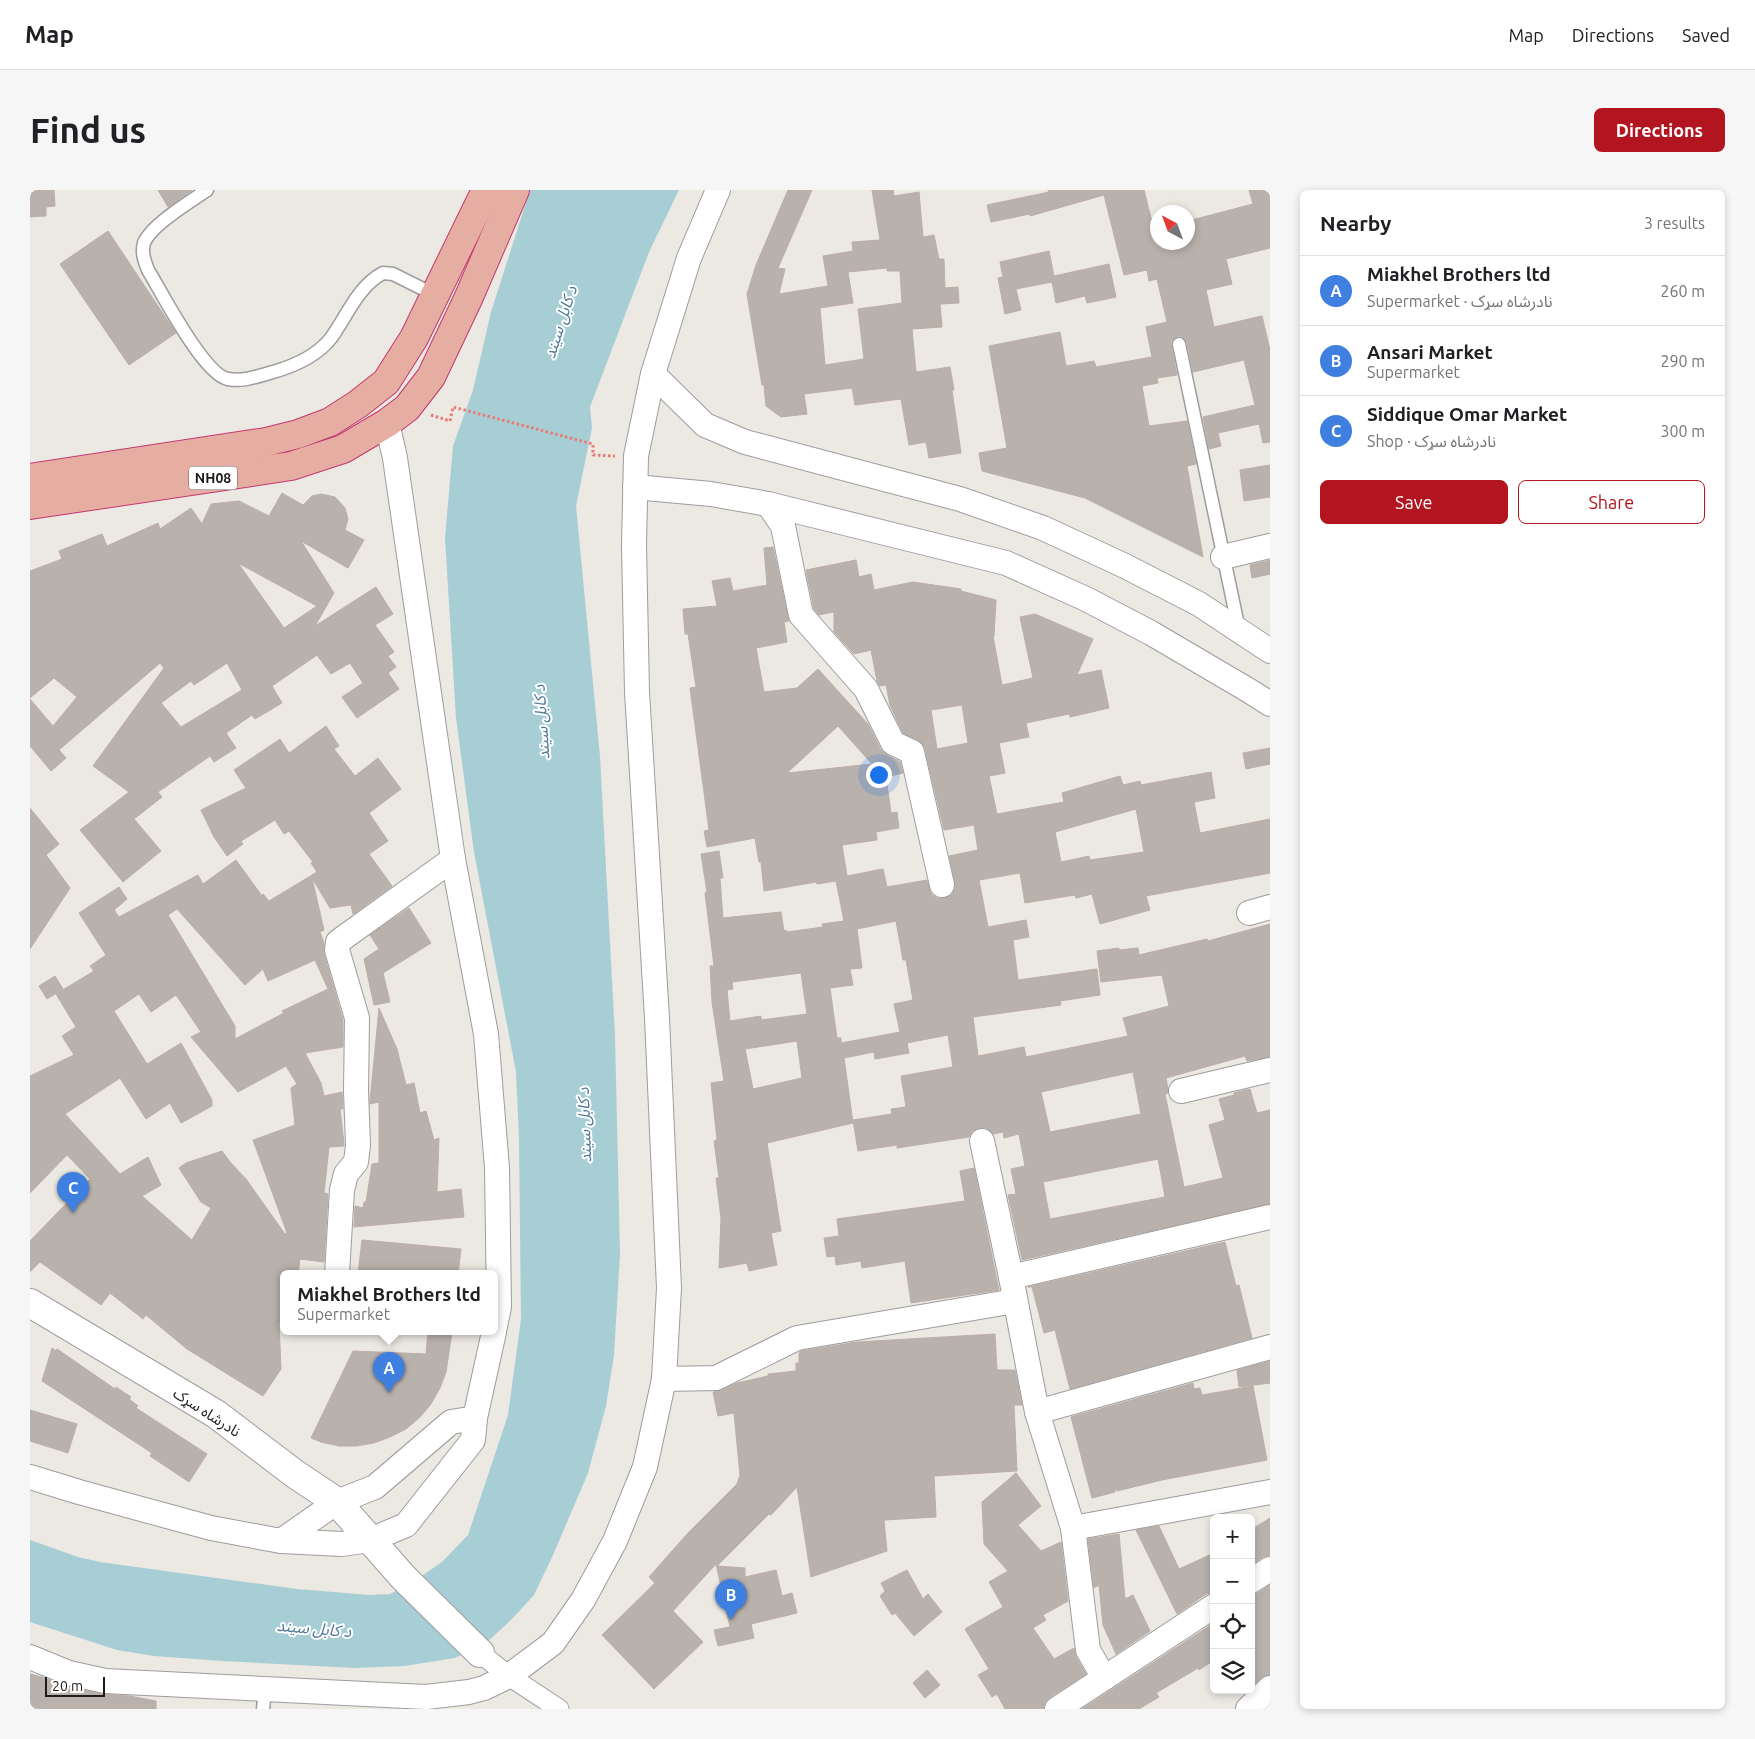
<!DOCTYPE html>
<html lang="en">
<head>
<meta charset="utf-8">
<style>
  :root { --surface:#fff; --page:#f6f6f6; --text:#202124; --muted:#757577; --line:#e0e0e0; --accent:#b2151f }
  body { margin:0; font-family:Ubuntu,"Noto Sans Arabic",sans-serif; background:var(--page); color:var(--text) }
  .controls { position:absolute; right:15px; bottom:15px; display:grid; overflow:hidden; border-radius:8px; box-shadow:0 2px 8px #0003 }
  .controls button { width:45px; height:45px; display:grid; place-items:center; padding:0; border:0; border-bottom:1px solid var(--line); background:var(--surface); color:var(--text); font:25px sans-serif }
  .compass { position:absolute; left:1120px; top:15px; width:45px; height:45px; border-radius:50%; background:var(--surface); box-shadow:0 2px 8px #0003; rotate:319deg }
  .scale { position:absolute; left:15px; bottom:12px; width:60px; box-sizing:border-box; padding-left:5px; border:2px solid #1c1c1c; border-top:0; font-size:14px; line-height:18px; white-space:nowrap; color:#1c1c1c; -webkit-text-stroke:4px #fff; paint-order:stroke }
  .you { position:absolute; left:848px; top:584px; width:18px; height:18px; margin:-12px; border:4px solid #fff; border-radius:50%; background:#1a73e8; box-shadow:0 0 0 8px #1a73e833 }
  .badge { display:grid; place-items:center; width:32px; height:32px; border-radius:50%; background:var(--accent); color:#fff; font-size:16px; font-weight:700 }
  .pin { position:absolute; translate:-50% -41px; filter:drop-shadow(0 1px 2px #0008) }
  .pin::after { content:''; position:absolute; top:26px; width:18px; height:15px; background:inherit; clip-path:polygon(0 0,100% 0,50% 100%) }
  .popup { position:absolute; left:250px; top:1080px; width:218px; height:65px; box-sizing:border-box; display:grid; place-content:center; border-radius:8px; background:var(--surface); filter:drop-shadow(0 1px 4px #0005); font-size:16px; white-space:nowrap; color:var(--muted) }
  .popup b { font-size:19px; color:var(--text) }
  .popup::after { content:''; position:absolute; left:50%; top:100%; margin-left:-10px; border:10px solid transparent; border-top-color:var(--surface) }
  .list { margin:0; padding:0; list-style:none }
  h2 { display:flex; justify-content:space-between; align-items:center; height:65px; margin:0; padding:0 20px; font-size:21px }
  h2 small { font-size:16px; font-weight:400; color:var(--muted) }
  .list li { display:grid; grid-template-columns:32px 1fr auto; gap:15px; align-items:center; box-sizing:border-box; height:70px; padding:0 20px; border-top:1px solid var(--line) }
  .list b { display:block; font-size:19px; white-space:nowrap }
  .list p { margin:0; font-size:16px; white-space:nowrap; color:var(--muted) }
  .list em { font-size:16px; font-style:normal; color:var(--muted) }
  .actions { display:flex; gap:10px; padding:15px 20px }
  .actions a { flex:1; padding:11px 0; border:1px solid var(--accent); border-radius:8px; text-align:center; font-size:18px; color:var(--accent) }
  .actions .main { background:var(--accent); color:#fff }
  .icon { flex:none; width:28px; height:28px; fill:none; stroke:currentColor; stroke-width:2; stroke-linecap:round; stroke-linejoin:round }
  .map { position:relative; flex:none; width:1240px; height:1519px; overflow:hidden; border-radius:8px }
  header { display:flex; align-items:center; gap:30px; box-sizing:border-box; height:70px; padding:0 25px; background:var(--surface); border-bottom:1px solid var(--line) }
  header strong { font-size:24px }
  nav { display:flex; gap:28px; margin-inline-start:auto; font-size:18px }
  .intro { display:flex; align-items:center; justify-content:space-between; box-sizing:border-box; height:120px; padding:0 30px }
  h1 { margin:0; font-size:35px }
  .button { padding:12px 22px; border-radius:8px; background:var(--accent); color:#fff; font-size:18px; font-weight:700 }
  main { display:flex; gap:30px; padding:0 30px }
  aside { flex:1; background:var(--surface); border-radius:8px; box-shadow:0 2px 8px #0003 }
  .map>svg:first-child { display:block }
  .water { fill:#a7ced5 }
  .building { fill:#b9b1ac; stroke:#bcaea6; fill-rule:evenodd }
  .lines { fill:none; stroke-linecap:round; stroke-linejoin:round }
  .service-casing { stroke:#9d9d9d; stroke-width:15 }
  .pedestrian-casing { stroke:#9d9d9d; stroke-width:21 }
  .minor-casing { stroke:#9d9d9d; stroke-width:26 }
  .tertiary-casing { stroke:#9d9d9d; stroke-width:30 }
  .trunk-casing { stroke:#c3366f; stroke-width:30 }
  .path { stroke:#ea7a75; stroke-width:3; stroke-dasharray:2.5 2.5; stroke-linecap:butt }
  .service { stroke:#fff; stroke-width:12 }
  .pedestrian { stroke:#fff; stroke-width:19 }
  .minor { stroke:#fff; stroke-width:24 }
  .tertiary { stroke:#fff; stroke-width:28 }
  .trunk { stroke:#e6aea3; stroke-width:28 }
  .labels { text-anchor:middle; dominant-baseline:central; stroke-width:4; stroke-linejoin:round; paint-order:stroke }
  .shield { fill:#fff; stroke:#606060; stroke-width:1 }
  .shield-label { font-size:14px; font-weight:bold; fill:#1c1c1c }
  .street-label { font-size:15px; fill:#1c1c1c; stroke:#fff }
  .water-label { font-size:16px; font-style:italic; fill:#507999; stroke:#fff }
</style>
</head>
<body>
<header>
<strong>Map</strong>
<nav><a>Map</a><a>Directions</a><a>Saved</a></nav>
</header>
<div class="intro"><h1>Find us</h1><a class="button">Directions</a></div>
<main>
<div class="map">
<svg width="1240" height="1519" viewBox="0 0 1240 1519">
  <rect width="100%" height="100%" fill="#ece8e2"/>
  <polygon class="water" points="500,0 649,0 619,62 560,217 562,238 546,316 570,566 585,846 590,1064 584,1165 576,1216 558,1283 523,1365 504,1405 481,1430 457,1452 425,1468 374,1476 324,1478 192,1471 124,1466 87,1460 0,1432 0,1350 48,1367 70,1372 267,1399 339,1405 360,1404 380,1394 412,1372 438,1345 478,1225 491,1129 489,949 486,882 444,662 426,528 415,348 423,256 443,200 461,122"/>
  <g class="building">
    <polygon points="1,0 24,0 25,16 16,17 16,26 0,27"/>
    <polygon points="128,0 162,0 138,17"/>
    <path d="M758 0H782L748 78 755 79 749 104 798 96 793 66 823 61 822 52 850 50 842 0H863L864 6 889 2 893 47 904 45 909 69H914L915 98 928 97 929 113 910 114 912 137 882 139 886 182 920 177 924 200H922L931 263 899 268 896 252 879 255 871 209 825 215 822 198 774 204 777 224 751 227 736 216 734 195H732L717 104 726 75ZM857 78V81H870L872 113 828 119 834 169 795 175 790 118 823 113 818 82Z"/>
    <polygon points="1018,0 1114,0 1127,52 1158,52 1158,31 1223,14 1219,0 1240,0 1240,58 1196,69 1202,94 1176,100 1184,137 1232,126 1240,160 1240,252 1233,253 1229,234 1188,243 1191,256 1179,259 1173,227 1225,215 1214,170 1163,182 1157,152 1152,146 1147,146 1141,151 1141,155 1147,185 1127,188 1128,193 1112,196 1119,236 1157,231 1166,274 1157,276 1173,367 1055,308 952,281 949,263 977,258 959,156 1030,142 1036,176 1064,171 1066,177 1122,167 1116,137 1137,132 1127,89 1119,91 1117,80 1094,85 1074,5 1000,26 1000,24 961,32 957,15 1019,2"/>
    <polygon points="78,41 146,143 99,175 30,74"/>
    <polygon points="1019,61 1024,86 1079,74 1086,107 1057,113 1055,106 1026,113 1022,92 986,99 991,120 975,124 968,88 973,87 970,72"/>
    <polygon points="1240,275 1240,307 1214,311 1210,280"/>
    <path d="M252 303 273 315 282 306 291 304 305 307 315 318 318 329 315 340 334 350 318 378 271 351 304 403 285 436 346 397 363 424 345 435 364 462 358 466 366 477 358 483 369 499 327 528 312 507 333 493 320 473 301 484 287 465 242 496 252 513 225 529 222 525 196 543 206 558 184 572 180 566 128 602 132 607 104 629 131 661 93 692 50 640 99 602 63 576 134 478 130 473 29 560 36 568 21 581 0 556V509L23 536 47 507 24 488 0 508V381L32 369 29 361 72 344 77 356 128 333 130 339 161 318 172 334 181 314 209 311 239 326ZM208 373 287 416 254 438ZM197 473 212 500 151 537 131 513 161 491 164 495Z"/>
    <path d="M743 357 759 431 754 432 757 452 726 458 734 502 767 498 788 479 838 534 851 560 857 565 870 572 873 583 856 587 861 623 867 622 869 638 846 642 847 650 812 655 817 686 853 679 857 697 897 690 902 705 907 708H915L921 705 925 699V692L919 666 948 660 944 635 914 640 895 559 888 550 873 543 860 515 856 495 850 496 847 491 841 460 824 464 804 442V422L789 425 784 419 776 380 826 370 829 387 841 384 844 400 883 392 931 399V401L966 410 964 446H963L972 495 1003 488 990 427 1005 424 1063 449 1047 485 1071 480 1079 518 1040 527 1039 524 996 533 999 547 969 553 975 583 959 586 967 624 1034 612 1032 603 1090 586 1093 595 1110 591 1111 595 1181 582 1185 608 1164 612 1170 643 1240 629V683L1116 706 1120 720 1070 734 1062 704 1046 708 1045 705 995 713 990 683 949 690 958 737 996 730 999 747 983 750 988 790 1067 779 1070 805 1030 811 1031 815 943 827 948 866 994 857 996 867 1098 846 1093 828 1139 816 1132 785 1071 792 1067 761 1089 758V760L1108 758 1109 765 1177 749 1178 751 1240 734V867L1217 871 1215 866 1136 888 1138 899V903L1135 904 1154 997 1193 988 1179 935 1195 930 1189 909 1204 905V903L1220 899 1227 923 1240 920V1014L992 1070 978 1005 986 1004 981 979 995 976 989 944 974 948 973 942 963 944 957 938H950L942 941 939 947 867 958V955L828 961 823 930 862 924 861 919 876 917 871 886 923 877 918 845 877 853 879 863 845 869 844 862 814 868 823 933 737 953 751 1041 741 1043 747 1075 719 1081 717 1073 689 1078 691 1028 686 988H689L684 951 687 950 681 893 694 891 682 812 680 776H684L675 703 677 702 671 664 689 661 693 688H690L693 728 751 722 754 741 756 740 757 742 793 737 792 734 814 731 806 691 787 694 786 692 734 701 731 672H729L725 648 677 657 674 641 679 640 660 498 666 497 658 444H655L653 419 687 416 682 391 700 388 703 401 737 395 734 358ZM932 515 938 553 907 559 901 520ZM808 536 842 574 757 583ZM1106 619 1114 662 1060 670 1059 666 1031 672 1025 642ZM866 731 873 770H876L883 810 864 814 870 842 811 853V848H807L800 798 823 795 820 779 832 778 827 739ZM771 783 777 824 731 830V826L700 831 697 800 703 799 702 792ZM767 851 772 888 723 899 715 859ZM1103 882 1111 924 1020 942 1011 902ZM1128 969 1135 1007 1020 1029 1013 992Z"/>
    <polygon points="1240,370 1240,384 1222,388 1220,375"/>
    <path d="M296 536 309 556 304 559 325 586 348 568 371 599 339 623 358 651 339 664 362 696 323 724 321 715 300 718 282 688 294 740 290 742 294 753V764L313 830V857L275 863 291 893 294 906 312 902 313 919H310L314 954V956L299 957 294 1003 298 1004 294 1072 270 1069 268 1084H254V1132H249L251 1179 233 1206 157 1159 116 1125 113 1129 80 1103 71 1115 10 1072 0 1082V1051L60 989 37 965 0 1003V886L44 865 32 846 46 837 26 804 64 781 60 776 76 765 49 723 89 697 97 709 84 720 89 727 168 685 173 694 206 670 232 706 233 704 239 711 287 682 281 673 283 672 259 641 254 644 245 630 211 651 213 654 197 666 184 647 171 620 216 598 204 580 250 549 259 563ZM147 719 215 795 233 779 238 791 285 770 298 799 252 821 254 823 205 849V836L138 725ZM109 804 121 822 146 805 171 842 161 847 208 902 256 876 267 894 261 898 265 935 223 950 257 1043 255 1044 216 989 200 972 192 961 156 973 149 978 171 1012 181 1018 162 1050 112 1006 131 995 118 967 90 984 35 924 90 888 116 929 140 913 151 933 182 916V910L151 853 117 874 84 821Z"/>
    <polygon points="1240,558 1240,574 1216,579 1213,563"/>
    <polygon points="0,618 29,654 16,665 40,698 0,759"/>
    <polygon points="379,718 401,753 353,783 360,812 344,815 334,769 349,759 340,745"/>
    <polygon points="25,786 33,799 17,809 9,796"/>
    <polygon points="349,818 367,859 376,895 384,893 390,923 396,921 404,950 409,948 407,1002 431,999 434,1027 324,1037 325,1016 333,1018 334,1012 336,1012 342,974 349,973 349,912 340,914 340,911"/>
    <polygon points="944,978 969,1100 881,1113 875,1071 832,1078 831,1071 806,1075 805,1066 797,1067 794,1048 809,1046 807,1029 935,1011 930,981"/>
    <polygon points="332,1050 431,1059 428,1084 328,1084"/>
    <polygon points="1195,1052 1206,1096 1209,1095 1222,1148 1040,1199 1025,1140 1014,1143 1002,1097 998,1097"/>
    <polygon points="398,1142 422,1142 416,1182 410,1198 401,1214 390,1227 376,1239 360,1247 344,1253 326,1256 309,1256 291,1252 281,1248 323,1161 396,1164"/>
    <polygon points="965,1144 967,1180 985,1180 992,1215 984,1215 987,1281 904,1286 906,1327 854,1330 857,1361 781,1387 767,1297 741,1325 739,1324 687,1376 715,1378 715,1387 746,1380 752,1406 762,1403 767,1423 721,1434 724,1448 688,1456 684,1440 700,1437 686,1374 643,1421 673,1452 624,1499 572,1445 625,1393 619,1387 658,1343 707,1294 710,1285 704,1223 688,1226 683,1202 692,1200 707,1193 738,1186 738,1184 766,1181 766,1173 769,1173 769,1163 771,1161 827,1152"/>
    <polygon points="22,1158 26,1161 27,1159 85,1199 86,1197 101,1207 99,1209 108,1216 106,1218 177,1264 159,1292 120,1266 122,1263 12,1191"/>
    <polygon points="1240,1171 1240,1193 1209,1197 1207,1180"/>
    <polygon points="1163,1193 1164,1199 1170,1198 1172,1205 1223,1196 1237,1270 1132,1290 1087,1301 1085,1297 1085,1302 1062,1308 1041,1227"/>
    <polygon points="0,1220 47,1234 38,1263 0,1251"/>
    <polygon points="986,1283 1011,1316 988,1335 1011,1361 1031,1352 1038,1411 1013,1425 1016,1430 1003,1438 1024,1469 1044,1458 1046,1467 1056,1484 1019,1508 1015,1512 1013,1519 975,1519 967,1504 962,1507 948,1485 959,1479 935,1439 973,1417 959,1392 978,1381 954,1354 952,1312"/>
    <polygon points="1240,1328 1240,1365 1233,1367 1221,1375 1221,1340"/>
    <polygon points="1129,1336 1149,1379 1184,1363 1184,1402 1176,1404 1147,1424 1106,1340"/>
    <polygon points="1089,1344 1095,1409 1103,1405 1120,1441 1086,1464 1073,1435 1069,1395 1064,1398 1058,1349"/>
    <polygon points="877,1380 893,1409 898,1404 912,1422 884,1446 865,1423 862,1425 850,1406 855,1401 851,1393"/>
    <polygon points="1240,1395 1240,1485 1231,1488 1221,1497 1221,1405 1228,1403"/>
    <polygon points="1184,1433 1184,1470 1169,1480 1168,1478 1126,1503 1129,1507 1109,1519 1052,1519"/>
    <polygon points="897,1480 910,1495 895,1508 883,1493"/>
    <polygon points="0,1484 12,1487 36,1496 72,1504 100,1506 126,1511 126,1519 0,1519"/>
  </g>
  <g class="lines">
    <g class="service-casing">
      <g id="service">
        <path d="M177 0C161 11 121 35 114 53 111 63 115 72 118 80 132 103 174 185 198 189 214 192 228 186 243 182 264 176 287 166 301 148 317 126 328 96 353 83L363 84 405 105"/>
        <polyline points="1149,154 1209,440"/>
        <polyline points="233,1519 235,1499"/>
      </g>
    </g>
    <g class="pedestrian-casing">
      <polyline id="pedestrian" points="450,1463 479,1486 529,1519"/>
    </g>
    <g class="minor-casing">
      <g id="minor">
        <polyline points="623,184 675,235 715,252 930,309 1013,338 1095,376 1169,414 1240,461"/>
        <polyline points="357,233 365,268 423,669 456,844 467,978 469,1117 464,1141"/>
        <polyline points="605,297 681,304 738,314 976,373 1056,409 1121,443 1218,500 1240,514"/>
        <polyline points="738,314 753,336 771,425 836,499 863,553 882,562 912,695"/>
        <polyline points="1193,367 1240,356"/>
        <polyline points="1219,723 1240,717"/>
        <polyline points="1151,901 1240,880"/>
        <polyline points="952,951 981,1087 1007,1222 1043,1338 1058,1460 1074,1488"/>
        <polyline points="307,1084 312,1000 316,984 326,972 328,955 326,901 327,828 307,760 308,752 316,746 423,669"/>
        <polyline points="981,1087 1240,1027"/>
        <polyline points="634,1189 686,1188 767,1148 985,1111"/>
        <polyline points="1007,1222 1240,1157"/>
        <polyline points="0,1287 49,1302 181,1338 251,1351 312,1354 340,1350 376,1335 443,1250 445,1228 464,1142"/>
        <polyline points="1043,1338 1240,1302"/>
        <polyline points="251,1351 307,1312 345,1297 421,1232 445,1228"/>
        <polyline points="1221,1391 1240,1379"/>
        <polyline points="0,1467 39,1483 75,1491 396,1507 439,1502 454,1498 479,1486 523,1453 553,1410 585,1351 615,1277 634,1189 639,1098 627,828 607,502 604,356 606,266 623,184 659,68 688,0"/>
        <polyline points="1027,1519 1184,1416"/>
        <polyline points="1218,1519 1240,1498"/>
      </g>
    </g>
    <g class="tertiary-casing">
      <polyline id="tertiary" points="0,1113 186,1224 265,1284 307,1312 373,1387 450,1463"/>
    </g>
    <g class="trunk-casing">
      <g id="trunk">
        <polyline points="0,288 236,252 268,244 300,232 328,214 356,192 384,148 456,0"/>
        <polyline points="0,315 261,276 313,259 357,233 377,218 401,187 438,109 485,0"/>
      </g>
    </g>
    <polyline class="path" points="401,225 420,231 423,217 563,254 563,265 585,266"/>
    <use href="#service" class="service"/>
    <use href="#pedestrian" class="pedestrian"/>
    <use href="#minor" class="minor"/>
    <use href="#tertiary" class="tertiary"/>
    <use href="#trunk" class="trunk"/>
  </g>
  <g class="labels">
    <rect class="shield" x="159" y="276.5" width="48" height="23" rx="4"/>
    <g class="shield-label">
      <text x="183" y="288">NH08</text>
    </g>
    <g class="street-label">
      <text transform="translate(177 1222) rotate(33)">نادرشاه سړک</text>
    </g>
    <g class="water-label">
      <text transform="translate(530 132) rotate(-72)">د کابل سيند</text>
      <text transform="translate(511 532) rotate(-94)">د کابل سيند</text>
      <text transform="translate(554 935) rotate(-92)">د کابل سيند</text>
      <text transform="translate(284 1438) rotate(5)">د کابل سيند</text>
    </g>
  </g>
</svg>
<div class="controls">
<button>+</button>
<button>−</button>
<button><svg class="icon" aria-label="locate" viewBox="0 0 24 24"><circle cx="12" cy="12" r="6"/><path d="M12 2v4M12 18v4M2 12h4M18 12h4"/></svg></button>
<button><svg class="icon" aria-label="layers" viewBox="0 0 24 24"><path d="M12 4l9 5-9 5-9-5zM3 14l9 5 9-5"/></svg></button>
</div>
<svg class="compass" viewBox="-18 -18 36 36"><path d="M0-13l5 13h-10z" fill="#e53935"/><path d="M0 13l5-13h-10z" fill="#757577"/></svg>
<div class="scale">20 m</div>
<div class="you"></div>
<div class="pin badge" style="left:359px;top:1203px;background:#3f7fe0">A</div>
<div class="popup"><b>Miakhel Brothers ltd</b>Supermarket</div>
<div class="pin badge" style="left:701px;top:1430px;background:#3f7fe0">B</div>
<div class="pin badge" style="left:43px;top:1023px;background:#3f7fe0">C</div>
</div>
<aside>
<h2>Nearby<small>3 results</small></h2>
<ul class="list">
<li><span class="badge" style="background:#3f7fe0">A</span><div><b>Miakhel Brothers ltd</b><p>Supermarket · نادرشاه سړک</p></div><em>260 m</em></li>
<li><span class="badge" style="background:#3f7fe0">B</span><div><b>Ansari Market</b><p>Supermarket</p></div><em>290 m</em></li>
<li><span class="badge" style="background:#3f7fe0">C</span><div><b>Siddique Omar Market</b><p>Shop · نادرشاه سړک</p></div><em>300 m</em></li>
</ul>
<div class="actions"><a class="main">Save</a><a>Share</a></div>
</aside>
</main>
</body>
</html>
